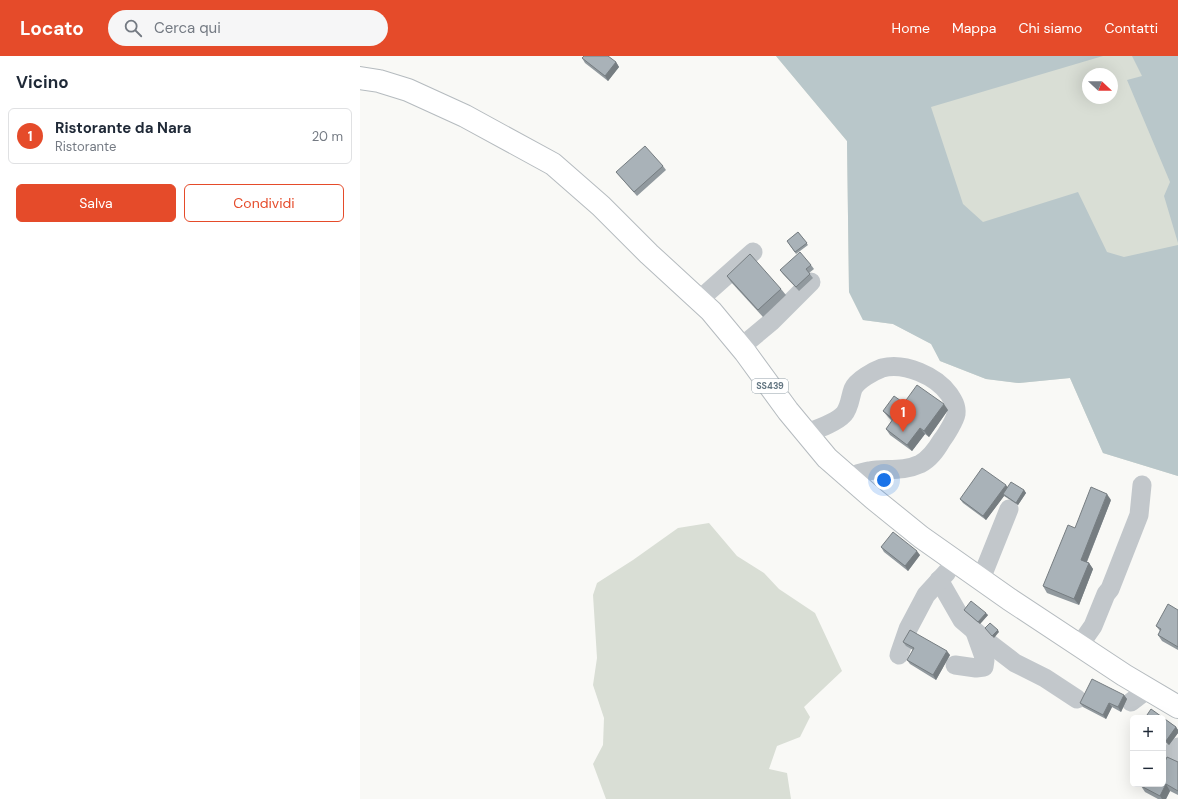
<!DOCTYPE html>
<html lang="it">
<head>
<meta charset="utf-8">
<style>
  :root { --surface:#fff; --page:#f6f6f7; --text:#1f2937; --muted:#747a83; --line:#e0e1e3; --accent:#e54b2a }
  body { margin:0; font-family:"DM Sans",sans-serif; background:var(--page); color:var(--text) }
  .controls { position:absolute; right:12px; bottom:12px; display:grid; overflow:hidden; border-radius:6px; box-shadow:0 4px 16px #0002 }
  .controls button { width:36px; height:36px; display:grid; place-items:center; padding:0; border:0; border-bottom:1px solid var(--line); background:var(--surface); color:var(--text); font:20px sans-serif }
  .compass { position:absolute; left:722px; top:12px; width:36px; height:36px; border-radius:50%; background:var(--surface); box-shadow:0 4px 16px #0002; rotate:112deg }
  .you { position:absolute; left:524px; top:424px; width:14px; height:14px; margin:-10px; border:3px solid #fff; border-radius:50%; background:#1a73e8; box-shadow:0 0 0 6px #1a73e833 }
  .badge { display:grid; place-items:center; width:26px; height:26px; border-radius:50%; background:var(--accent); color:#fff; font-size:13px; font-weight:700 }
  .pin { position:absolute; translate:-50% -33px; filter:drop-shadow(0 1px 2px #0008) }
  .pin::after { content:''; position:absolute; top:21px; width:14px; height:12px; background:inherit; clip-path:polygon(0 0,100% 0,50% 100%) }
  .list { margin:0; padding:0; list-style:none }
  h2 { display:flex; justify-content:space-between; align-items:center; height:52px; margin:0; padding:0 16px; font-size:17px }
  h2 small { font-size:13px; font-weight:400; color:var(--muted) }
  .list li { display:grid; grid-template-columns:26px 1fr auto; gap:12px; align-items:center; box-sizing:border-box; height:56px; margin:0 8px 8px; padding:0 8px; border:1px solid var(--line); border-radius:6px }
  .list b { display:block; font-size:15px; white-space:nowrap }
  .list p { margin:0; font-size:13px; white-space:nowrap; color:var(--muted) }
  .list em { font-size:13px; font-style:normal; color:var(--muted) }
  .actions { display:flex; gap:8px; padding:12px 16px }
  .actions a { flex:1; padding:9px 0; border:1px solid var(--accent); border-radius:6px; text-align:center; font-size:14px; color:var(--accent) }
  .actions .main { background:var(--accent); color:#fff }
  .icon { flex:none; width:22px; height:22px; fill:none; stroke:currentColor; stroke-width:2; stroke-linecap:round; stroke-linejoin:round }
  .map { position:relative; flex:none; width:818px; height:743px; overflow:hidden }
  header { display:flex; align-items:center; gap:24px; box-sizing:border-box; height:56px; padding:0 20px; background:var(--accent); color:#fff }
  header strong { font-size:19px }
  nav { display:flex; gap:22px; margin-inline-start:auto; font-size:14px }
  .search { width:280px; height:36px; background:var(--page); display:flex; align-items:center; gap:10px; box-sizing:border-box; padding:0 14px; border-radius:22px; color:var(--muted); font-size:15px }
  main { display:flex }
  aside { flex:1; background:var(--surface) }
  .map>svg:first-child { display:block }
  .green { fill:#d9ded5; fill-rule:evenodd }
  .water { fill:#b9c7ca }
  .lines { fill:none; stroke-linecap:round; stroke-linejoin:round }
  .major-casing { stroke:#b5bbbf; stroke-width:24 }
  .minor { stroke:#c2c7cb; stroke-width:19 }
  .major { stroke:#fff; stroke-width:22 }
  .wall { fill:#91999e }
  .shaded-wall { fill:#767d81 }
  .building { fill:#a9b2b8; stroke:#767d81 }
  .labels { text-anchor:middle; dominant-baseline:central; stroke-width:4; stroke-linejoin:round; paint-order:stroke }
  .shield { fill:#fff; stroke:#929fa8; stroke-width:1 }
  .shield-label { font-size:9px; font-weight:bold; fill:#637682 }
</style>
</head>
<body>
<header>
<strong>Locato</strong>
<div class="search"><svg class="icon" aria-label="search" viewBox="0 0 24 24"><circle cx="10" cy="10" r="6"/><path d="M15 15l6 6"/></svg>Cerca qui</div>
<nav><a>Home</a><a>Mappa</a><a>Chi siamo</a><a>Contatti</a></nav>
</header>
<main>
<aside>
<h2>Vicino<small></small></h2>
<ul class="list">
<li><span class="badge">1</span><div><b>Ristorante da Nara</b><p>Ristorante</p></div><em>20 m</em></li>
</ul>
<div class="actions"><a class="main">Salva</a><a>Condividi</a></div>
</aside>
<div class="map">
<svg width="818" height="743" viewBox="0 0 818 743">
  <rect width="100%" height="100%" fill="#f9f9f6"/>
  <g class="green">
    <path d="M416 0H818V420L743 397 710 322 659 327 626 323 580 305 572 288 533 268 503 264 489 236 487 85ZM728 18H752V42H728Z"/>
    <polygon points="349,467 377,500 404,517 419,533 455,557 482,615 444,651 450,661 440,681 417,690 409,713 427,717 431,743 246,743 233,708 243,689 244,662 233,629 237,602 233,539 237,527 273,504 318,472"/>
  </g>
  <g class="water">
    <polygon points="416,0 743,0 571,51 603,148 623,166 718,136 747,196 764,201 818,189 818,420 743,397 710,322 659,327 626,323 580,305 571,288 533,268 503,264 489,236 487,85"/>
    <polygon points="772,0 818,0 818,187 804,140 810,126 767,24 782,20"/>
  </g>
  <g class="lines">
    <g class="major-casing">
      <polyline id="major" points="0,22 19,25 48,34 105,60 193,108 241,150 289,198 351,255 385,296 428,355 467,402 514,443 561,481 649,543 764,619 818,651"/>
    </g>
    <g class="minor">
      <polyline points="339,244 393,196"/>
      <polyline points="381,291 411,266 451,226"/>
      <path d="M446 377C457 373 476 367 484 358 490 351 490 341 493 333 497 324 514 315 522 312 545 306 576 320 589 338 593 344 597 350 596 358 595 364 586 379 582 384 576 394 570 403 560 408 543 416 526 412 509 415 502 416 495 419 489 421"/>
      <polyline points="621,523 649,453"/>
      <polyline points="579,524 602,564 629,587 655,607 685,622 717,643"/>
      <polyline points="719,590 733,570 746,538 750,533 779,459 782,429"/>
      <polyline points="539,599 548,573 566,539 587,516"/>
      <polyline points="595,609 616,612 624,611 625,604 615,576"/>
      <polyline points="771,646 788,633"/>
      <polyline points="804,710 814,694 818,691"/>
    </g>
    <use href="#major" class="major"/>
  </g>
  <g class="wall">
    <polygon points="222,2 256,6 259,11 248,25 225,7"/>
    <polygon points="303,110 306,114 277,140 256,116"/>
    <polygon points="438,176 448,189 436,198 427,185"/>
    <polygon points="451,209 454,213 449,217 453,222 439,235 423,218 420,214"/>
    <polygon points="367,220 421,233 426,239 403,261 371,226"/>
    <polygon points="544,347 588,354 569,381 565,378 552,395 530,379 526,373 532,365 528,361 523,355"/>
    <polygon points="647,431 664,434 666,437 658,449 644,440 626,464 603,447 600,443"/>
    <polygon points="751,444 727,506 729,507 733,513 719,549 687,537 683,530"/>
    <polygon points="521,491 560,499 548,515 524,496"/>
    <polygon points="604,554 628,559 620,568 606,556"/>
    <polygon points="818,554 818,594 802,585 798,579 800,575 796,570"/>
    <polygon points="543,586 590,599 576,624 550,608 547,604 553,594 546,590"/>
    <polygon points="764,639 767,643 761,656 752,651 746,663 723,651 720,647"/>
    <polygon points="803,662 816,671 818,674 818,677 809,689 803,685"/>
    <polygon points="818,706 818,739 810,735 806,743 798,743 785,736 781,730 803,728"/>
  </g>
  <g class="shaded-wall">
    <polygon points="256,6 259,11 248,25 245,20"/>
    <polygon points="584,348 588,354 569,381 564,375"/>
    <polygon points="560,372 565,378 552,395 547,389"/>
    <polygon points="646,429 649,433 643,438 644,440 626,464 623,460"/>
    <polygon points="664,434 666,437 658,449 656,447"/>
    <polygon points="747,438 751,444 725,510 721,504"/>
    <polygon points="557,495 560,499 548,515 545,510"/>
    <polygon points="729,507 733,513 719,549 714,543"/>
    <polygon points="626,557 628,559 620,568 618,566"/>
    <polygon points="638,574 639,576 634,582 632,580"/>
    <polygon points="587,595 590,599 576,624 573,619"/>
    <polygon points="764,639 767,643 761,656 758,651"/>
    <polygon points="749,647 752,651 746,663 743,659"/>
    <polygon points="816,671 818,674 818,677 809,689 806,685"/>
    <polygon points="806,728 810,735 806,743 802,743 800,740"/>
  </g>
  <g class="building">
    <polygon points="224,0 248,0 256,6 245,20 222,2"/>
    <polygon points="285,90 303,110 274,136 256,116"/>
    <polygon points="438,176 447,187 435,196 427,185"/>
    <polygon points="440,196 451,209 446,213 450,218 436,231 420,214"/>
    <polygon points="390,198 421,233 398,254 367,220"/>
    <polygon points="557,329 584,348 564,375 560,372 547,389 526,373 533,363 523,355 534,340 544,347"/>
    <polygon points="622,412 646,429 623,460 600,443"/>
    <polygon points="651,426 664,434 656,447 643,438"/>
    <polygon points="731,431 747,438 721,504 729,507 714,543 683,530 708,469 715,472"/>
    <polygon points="533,476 557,495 545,510 521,491"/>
    <polygon points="611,545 626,557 618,566 604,554"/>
    <polygon points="808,548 818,554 818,591 798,579 801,573 796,570"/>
    <polygon points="630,567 638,574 632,580 625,572"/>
    <polygon points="550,574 587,595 573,619 547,604 554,592 543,586"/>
    <polygon points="732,623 764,639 758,651 749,647 743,659 720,647"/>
    <polygon points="791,653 816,671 806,685 803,683 803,662 785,662"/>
    <polygon points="807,701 818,706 818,735 806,728 800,740 781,730 782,728 803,728 803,710"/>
  </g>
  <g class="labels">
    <rect class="shield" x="392" y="323" width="36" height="14" rx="3"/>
    <g class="shield-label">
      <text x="410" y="330">SS439</text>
    </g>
  </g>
</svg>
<div class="controls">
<button>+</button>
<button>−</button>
</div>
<svg class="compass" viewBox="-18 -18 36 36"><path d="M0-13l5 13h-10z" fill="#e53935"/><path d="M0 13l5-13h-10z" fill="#747a83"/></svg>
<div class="you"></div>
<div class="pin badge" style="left:543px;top:376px">1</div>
</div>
</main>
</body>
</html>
